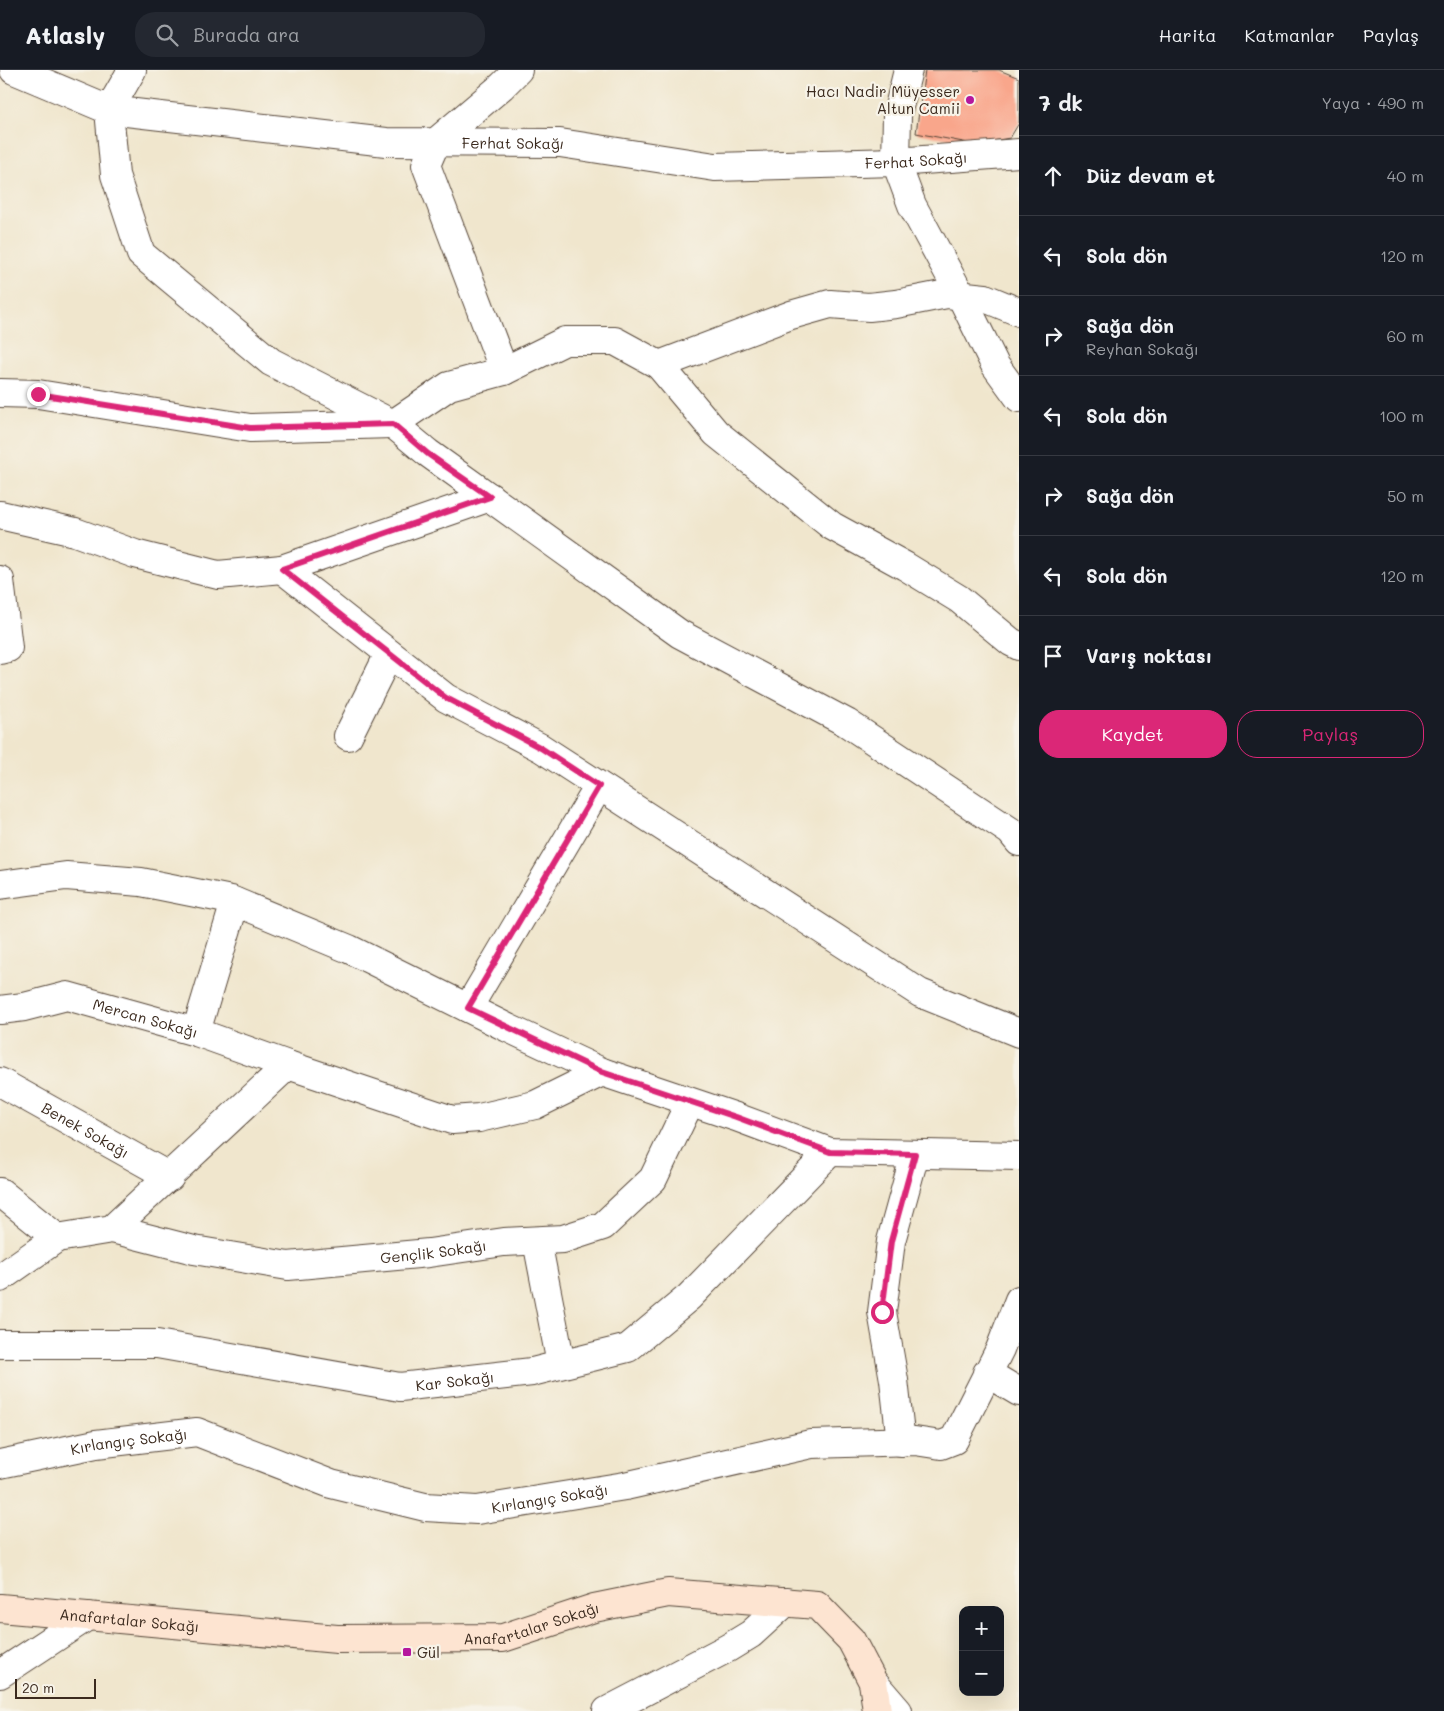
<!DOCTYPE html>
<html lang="tr">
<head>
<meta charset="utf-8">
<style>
  :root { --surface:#171b24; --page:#242831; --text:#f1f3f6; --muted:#9ea1a6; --line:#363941; --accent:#db2777 }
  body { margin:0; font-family:Mali,sans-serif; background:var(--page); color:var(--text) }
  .controls { position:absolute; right:15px; bottom:15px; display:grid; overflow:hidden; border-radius:10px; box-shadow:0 5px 20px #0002 }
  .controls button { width:45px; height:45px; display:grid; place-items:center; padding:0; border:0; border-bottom:1px solid var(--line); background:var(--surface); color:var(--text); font:25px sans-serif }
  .scale { position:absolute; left:15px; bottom:12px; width:81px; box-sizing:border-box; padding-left:5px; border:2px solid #3b2a1e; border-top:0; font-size:14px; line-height:18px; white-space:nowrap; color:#3b2a1e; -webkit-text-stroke:4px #f7f3e8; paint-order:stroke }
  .stop { position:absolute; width:15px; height:15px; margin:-11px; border:4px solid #db2777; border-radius:50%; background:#fff }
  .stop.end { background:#db2777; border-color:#fff; box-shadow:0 1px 5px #0008 }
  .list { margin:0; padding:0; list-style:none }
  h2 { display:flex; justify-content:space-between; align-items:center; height:65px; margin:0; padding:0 20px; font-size:21px }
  h2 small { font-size:16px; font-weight:400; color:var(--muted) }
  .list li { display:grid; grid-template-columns:32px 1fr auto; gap:15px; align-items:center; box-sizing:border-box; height:80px; padding:0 20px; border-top:1px solid var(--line) }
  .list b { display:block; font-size:19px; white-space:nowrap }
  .list p { margin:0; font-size:16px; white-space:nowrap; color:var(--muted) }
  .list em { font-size:16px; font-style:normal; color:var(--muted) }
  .actions { display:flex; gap:10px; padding:15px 20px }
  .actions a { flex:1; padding:11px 0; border:1px solid var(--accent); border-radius:20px; text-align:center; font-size:18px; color:var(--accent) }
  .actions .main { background:var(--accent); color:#fff }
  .icon { flex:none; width:28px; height:28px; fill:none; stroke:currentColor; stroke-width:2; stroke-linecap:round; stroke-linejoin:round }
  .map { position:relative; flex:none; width:1019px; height:1641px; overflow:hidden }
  header { display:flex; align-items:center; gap:30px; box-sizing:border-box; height:70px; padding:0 25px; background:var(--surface); border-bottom:1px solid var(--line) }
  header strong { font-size:24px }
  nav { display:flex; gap:28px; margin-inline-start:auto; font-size:18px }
  .search { width:350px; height:45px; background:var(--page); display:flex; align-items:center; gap:12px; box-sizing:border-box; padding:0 18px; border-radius:20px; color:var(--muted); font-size:19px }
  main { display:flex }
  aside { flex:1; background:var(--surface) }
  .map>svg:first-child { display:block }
  .building { fill:#f9a68b }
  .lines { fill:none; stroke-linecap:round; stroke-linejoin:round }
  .street-casing { stroke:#564638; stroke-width:30 }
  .secondary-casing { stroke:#564638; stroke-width:30 }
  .street { stroke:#fff; stroke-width:28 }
  .secondary { stroke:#fde4d1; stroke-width:28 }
  .route { stroke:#db2777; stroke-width:6 }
  .poi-dot { fill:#b5179e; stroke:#f7f3e8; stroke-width:2 }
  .labels { text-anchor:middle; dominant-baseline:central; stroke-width:4.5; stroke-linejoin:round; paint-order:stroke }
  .poi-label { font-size:15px; fill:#3b2a1e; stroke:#f7f3e8; text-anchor:end }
  .street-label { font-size:15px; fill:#3b2a1e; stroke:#f7f3e8 }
</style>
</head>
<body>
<header>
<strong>Atlasly</strong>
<div class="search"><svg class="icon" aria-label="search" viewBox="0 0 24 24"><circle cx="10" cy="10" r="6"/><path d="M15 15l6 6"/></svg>Burada ara</div>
<nav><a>Harita</a><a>Katmanlar</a><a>Paylaş</a></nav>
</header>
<main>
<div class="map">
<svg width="1019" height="1641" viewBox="0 0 1019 1641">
  <rect width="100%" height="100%" fill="#f7f3e8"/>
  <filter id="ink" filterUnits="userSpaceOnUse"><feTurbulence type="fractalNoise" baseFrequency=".02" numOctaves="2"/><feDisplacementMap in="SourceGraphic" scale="10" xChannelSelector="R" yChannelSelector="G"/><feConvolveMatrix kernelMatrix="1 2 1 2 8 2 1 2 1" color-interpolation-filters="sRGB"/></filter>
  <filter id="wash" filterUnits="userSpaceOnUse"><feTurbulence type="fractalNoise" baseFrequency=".0096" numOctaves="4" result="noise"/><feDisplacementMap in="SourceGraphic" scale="20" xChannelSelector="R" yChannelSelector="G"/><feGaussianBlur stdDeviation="1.12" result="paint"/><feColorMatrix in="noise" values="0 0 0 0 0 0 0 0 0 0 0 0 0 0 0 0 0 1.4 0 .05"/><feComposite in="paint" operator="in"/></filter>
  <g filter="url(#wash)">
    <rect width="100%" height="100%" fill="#f0e6cd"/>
    <g id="blocks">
      <polygon class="building" points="925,0 999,0 1019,8 1019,53 1010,68 974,74 916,63"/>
    </g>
  </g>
  <g filter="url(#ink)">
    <use href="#blocks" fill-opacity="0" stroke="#564638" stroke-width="1"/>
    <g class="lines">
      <g class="street-casing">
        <g id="street">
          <path id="s1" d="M14 0 109 40 386 72 560 73 715 97 896 92 1019 83"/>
          <polyline points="132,0 109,40 115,105 141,184 271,292 393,354 428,383 680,564 847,653 1010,761 1019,772"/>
          <polyline points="908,0 897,45 896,92 912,135 961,226 995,295 1019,328"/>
          <polyline points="659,295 716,363 832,456 905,496 959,529 1011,572 1019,576"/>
          <polyline points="504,301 426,95 436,72 502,16 518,0"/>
          <polyline points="0,323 38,324 250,358 393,354 449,316 504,301 565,271 615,271 659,295 791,245 830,234 869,237 896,234 947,224 985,228 1019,242"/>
          <polyline points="0,445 75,462 135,484 218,505 282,499 490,427"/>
          <polyline points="282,499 446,628 541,678 920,923 1019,963"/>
          <polyline points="0,510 8,578 0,580"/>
          <polyline points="348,666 389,584"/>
          <polyline points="0,815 66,806 141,812 231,830 349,879 508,958 602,1002"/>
          <polyline points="468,938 599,716"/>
          <path id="s2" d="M0 940 24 937 67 926 196 962 288 995"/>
          <polyline points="196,962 235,832"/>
          <path id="s3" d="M0 1012 170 1107"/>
          <polyline points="0,1122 57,1168"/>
          <path id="s4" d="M112 1159 194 1180 288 1196 429 1183 504 1172 563 1169 603 1156 653 1109 690 1032"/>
          <polyline points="537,1171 561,1294"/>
          <polyline points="0,1208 57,1168 112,1159 288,995 452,1050 479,1048 535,1035 602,1002 736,1047 830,1082 1019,1086"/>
          <path id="s5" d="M0 1274H157L400 1317 532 1302 628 1278 689 1227 830 1082"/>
          <polyline points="987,1303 1019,1322"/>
          <polyline points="901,1372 894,1310 882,1242 891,1171 915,1084"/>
          <path id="s6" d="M0 1394 96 1374 197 1362 331 1414 425 1437 477 1440 625 1416 811 1374 915 1371 941 1375 954 1370 1000 1279 1019 1230"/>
          <polyline points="0,1604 88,1546"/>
          <polyline points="873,1612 898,1641"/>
          <polyline points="607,1641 728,1578 751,1564 786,1532"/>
        </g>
      </g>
      <g class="secondary-casing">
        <g id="secondary">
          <path id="s7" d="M0 1538 337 1569 503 1568 594 1538 668 1523 817 1535 851 1570 873 1612 877 1641"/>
        </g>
      </g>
      <use href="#street" class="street"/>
      <use href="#secondary" class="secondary"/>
    </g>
  </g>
  <g class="lines" filter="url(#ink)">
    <polyline class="route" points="38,324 250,358 393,354 428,384 490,427 282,499 446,628 541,678 599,716 468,938 602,1002 736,1047 830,1082 915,1084 891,1171 882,1242"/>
  </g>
  <g class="poi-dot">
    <circle cx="970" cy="30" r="5"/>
    <rect x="402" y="1577" width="10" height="10" rx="2.5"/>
  </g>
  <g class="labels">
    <g class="poi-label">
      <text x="960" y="21">Hacı Nadir Müyesser<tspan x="960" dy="17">Altun Camii</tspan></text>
      <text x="417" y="1582" text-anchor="start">Gül</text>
    </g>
    <g class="street-label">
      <text stroke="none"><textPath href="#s1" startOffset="509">Ferhat Sokağı</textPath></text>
      <text stroke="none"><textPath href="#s1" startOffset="914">Ferhat Sokağı</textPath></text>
      <text stroke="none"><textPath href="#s2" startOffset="150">Mercan Sokağı</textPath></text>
      <text stroke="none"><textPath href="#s3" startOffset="98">Benek Sokağı</textPath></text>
      <text stroke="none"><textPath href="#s4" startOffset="326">Gençlik Sokağı</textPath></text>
      <text stroke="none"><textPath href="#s5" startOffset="459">Kar Sokağı</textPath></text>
      <text stroke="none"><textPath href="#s6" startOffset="131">Kırlangıç Sokağı</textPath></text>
      <text stroke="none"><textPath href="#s6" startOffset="566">Kırlangıç Sokağı</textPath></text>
      <text stroke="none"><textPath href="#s7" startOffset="130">Anafartalar Sokağı</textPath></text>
      <text stroke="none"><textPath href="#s7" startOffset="535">Anafartalar Sokağı</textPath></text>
    </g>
  </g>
</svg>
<div class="controls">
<button>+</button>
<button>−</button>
</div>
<div class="scale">20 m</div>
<div class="stop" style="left:882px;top:1242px"></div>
<div class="stop end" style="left:38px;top:324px"></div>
</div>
<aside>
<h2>7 dk<small>Yaya · 490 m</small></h2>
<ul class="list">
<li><svg class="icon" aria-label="ahead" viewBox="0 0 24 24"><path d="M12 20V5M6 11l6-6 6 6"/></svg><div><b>Düz devam et</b></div><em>40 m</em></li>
<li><svg class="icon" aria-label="left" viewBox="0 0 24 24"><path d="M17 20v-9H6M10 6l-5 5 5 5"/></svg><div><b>Sola dön</b></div><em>120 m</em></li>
<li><svg class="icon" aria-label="right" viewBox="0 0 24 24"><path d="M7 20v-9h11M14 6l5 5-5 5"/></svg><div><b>Sağa dön</b><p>Reyhan Sokağı</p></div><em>60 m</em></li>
<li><svg class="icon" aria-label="left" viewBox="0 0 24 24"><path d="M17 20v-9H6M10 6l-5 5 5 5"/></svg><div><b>Sola dön</b></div><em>100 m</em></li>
<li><svg class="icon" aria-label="right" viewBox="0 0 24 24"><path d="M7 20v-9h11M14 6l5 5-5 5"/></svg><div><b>Sağa dön</b></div><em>50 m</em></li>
<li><svg class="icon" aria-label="left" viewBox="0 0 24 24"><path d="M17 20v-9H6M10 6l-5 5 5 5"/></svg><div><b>Sola dön</b></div><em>120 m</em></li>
<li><svg class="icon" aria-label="arrive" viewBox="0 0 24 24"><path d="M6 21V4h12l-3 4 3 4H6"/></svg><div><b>Varış noktası</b></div></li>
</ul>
<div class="actions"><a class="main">Kaydet</a><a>Paylaş</a></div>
</aside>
</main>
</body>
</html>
